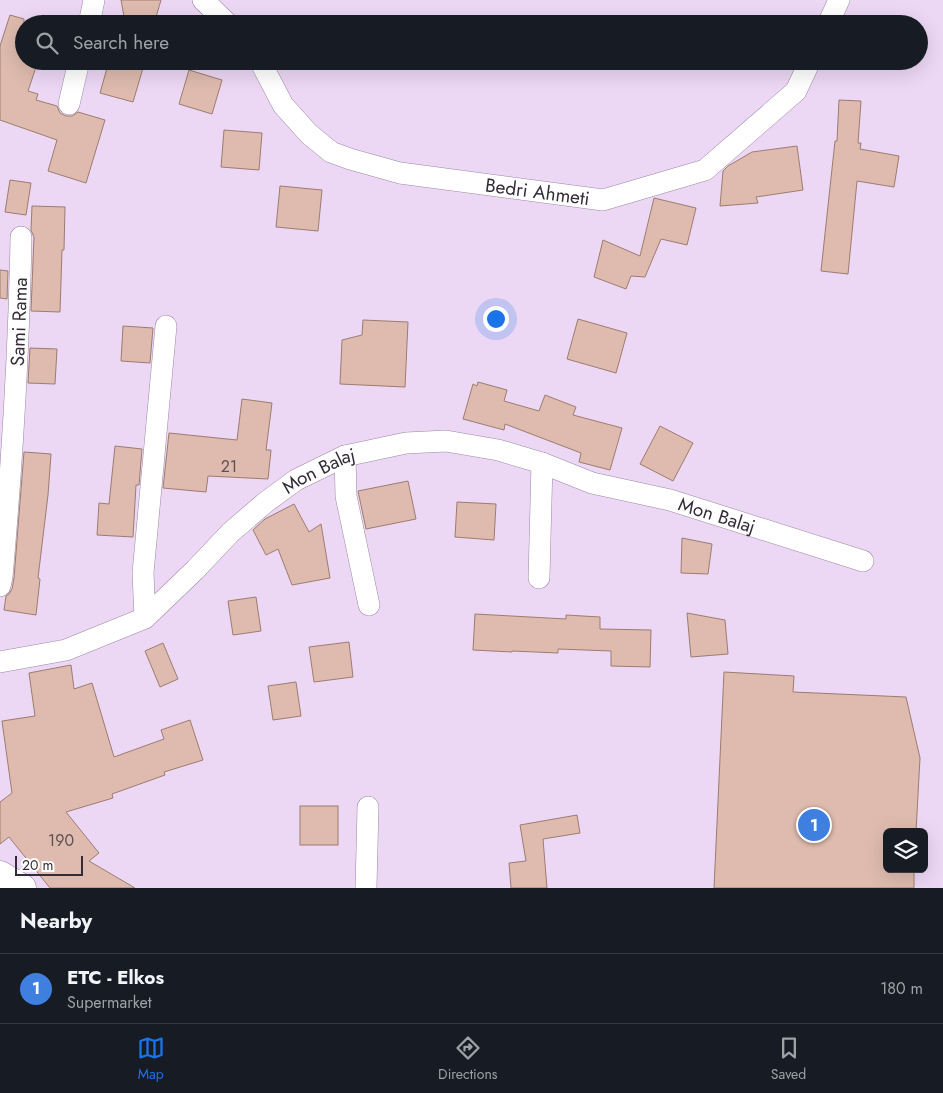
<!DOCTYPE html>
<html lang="en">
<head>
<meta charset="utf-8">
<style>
  :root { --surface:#171b24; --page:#242831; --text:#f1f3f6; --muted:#9ea1a6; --line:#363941; --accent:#1a73e8 }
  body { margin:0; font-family:Jost,sans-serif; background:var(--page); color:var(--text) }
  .controls { position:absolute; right:15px; bottom:15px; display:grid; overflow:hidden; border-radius:8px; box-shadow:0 5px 20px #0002 }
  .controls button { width:45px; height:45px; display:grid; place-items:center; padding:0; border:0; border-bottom:1px solid var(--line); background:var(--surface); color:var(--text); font:25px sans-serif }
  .scale { position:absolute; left:15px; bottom:12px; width:68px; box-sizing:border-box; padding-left:5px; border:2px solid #342c37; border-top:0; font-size:14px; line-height:18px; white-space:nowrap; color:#342c37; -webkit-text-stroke:4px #fff; paint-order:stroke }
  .you { position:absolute; left:495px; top:318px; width:18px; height:18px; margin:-12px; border:4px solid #fff; border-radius:50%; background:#1a73e8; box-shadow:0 0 0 8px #1a73e833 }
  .badge { display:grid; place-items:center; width:32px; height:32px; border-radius:50%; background:var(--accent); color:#fff; font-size:16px; font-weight:700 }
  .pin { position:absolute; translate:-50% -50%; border:2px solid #fff; box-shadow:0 1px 5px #0006 }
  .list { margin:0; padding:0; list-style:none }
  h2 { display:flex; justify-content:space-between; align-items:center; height:65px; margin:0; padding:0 20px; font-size:21px }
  h2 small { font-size:16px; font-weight:400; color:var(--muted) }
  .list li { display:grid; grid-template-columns:32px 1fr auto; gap:15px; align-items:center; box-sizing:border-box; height:70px; padding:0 20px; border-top:1px solid var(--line) }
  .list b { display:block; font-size:19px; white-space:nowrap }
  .list p { margin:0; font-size:16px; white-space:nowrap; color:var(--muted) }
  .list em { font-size:16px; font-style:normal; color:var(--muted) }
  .icon { flex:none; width:28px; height:28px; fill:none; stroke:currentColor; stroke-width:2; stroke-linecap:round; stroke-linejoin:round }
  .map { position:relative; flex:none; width:943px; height:888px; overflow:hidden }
  .search { position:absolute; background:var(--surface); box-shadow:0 5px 20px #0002; left:15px; right:15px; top:15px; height:55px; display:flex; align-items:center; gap:12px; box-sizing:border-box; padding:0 18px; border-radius:28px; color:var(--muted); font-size:19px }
  .sheet { height:135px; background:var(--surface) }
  nav { display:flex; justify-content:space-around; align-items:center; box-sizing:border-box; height:70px; border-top:1px solid var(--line); background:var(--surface); font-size:14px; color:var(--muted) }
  nav a { display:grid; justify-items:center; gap:2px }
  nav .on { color:var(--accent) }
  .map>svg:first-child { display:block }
  .building { fill:#debbae; stroke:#9d7c70 }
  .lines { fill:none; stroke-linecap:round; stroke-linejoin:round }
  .street-casing { stroke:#9c88a3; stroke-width:22 }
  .secondary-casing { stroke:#9c88a3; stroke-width:29 }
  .street { stroke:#fff; stroke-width:21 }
  .secondary { stroke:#fff; stroke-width:28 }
  .labels { text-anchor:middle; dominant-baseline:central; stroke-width:5; stroke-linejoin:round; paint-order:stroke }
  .number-label { font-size:16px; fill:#5e5055 }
  .street-label { font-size:19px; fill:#342c37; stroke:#fff }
</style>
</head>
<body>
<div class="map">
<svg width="943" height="888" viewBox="0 0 943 888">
  <rect width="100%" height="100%" fill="#ecd7f4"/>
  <g class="building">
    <polygon points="121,0 161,0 154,24 132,24 125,22"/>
    <polygon points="10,15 24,19 24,61 38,61 28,91 38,94 36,100 57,106 60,113 66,116 72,116 78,112 105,120 86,183 48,171 57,140 0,120 0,46"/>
    <polygon points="109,61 119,61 143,68 133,102 100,93"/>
    <polygon points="189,70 222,80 212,114 179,104"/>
    <polygon points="839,100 861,101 858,143 861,143 860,149 899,156 894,187 857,181 848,274 821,271 835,141 837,141"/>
    <polygon points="224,130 262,133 259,170 221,167"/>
    <polygon points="797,146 803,190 756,197 758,203 720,206 723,171 728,166 752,152"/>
    <polygon points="10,180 31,183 26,215 5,212"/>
    <polygon points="280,186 322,190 318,231 276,227"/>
    <polygon points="654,198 696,208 687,245 661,239 645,277 631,276 626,289 594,277 603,240 640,256"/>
    <polygon points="32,206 65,207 64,250 62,250 60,312 31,311 34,237 31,230"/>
    <polygon points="0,270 8,271 7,299 0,298"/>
    <polygon points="578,319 627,333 616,373 567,359"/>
    <polygon points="363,320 408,322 405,387 340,384 342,340 362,335"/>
    <polygon points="123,326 153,328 150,363 121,361"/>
    <polygon points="30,348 57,349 55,384 28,383"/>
    <polygon points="478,382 507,390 504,401 539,411 545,395 576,407 573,415 622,428 610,470 579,462 581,453 505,424 504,430 463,419 473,384 477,386"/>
    <polygon points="242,399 272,403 266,450 271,450 268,479 208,476 206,492 163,488 169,433 237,440"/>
    <polygon points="660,426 693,443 673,481 640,464"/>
    <polygon points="115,446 142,449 139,485 136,485 133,537 97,535 99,503 109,504"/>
    <polygon points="24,452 51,454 48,495 38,578 40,579 36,615 4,610 6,596 9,594 12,589 14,578"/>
    <polygon points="408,481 416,519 366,529 358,491"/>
    <polygon points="457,502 496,504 494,540 455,537"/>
    <polygon points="294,504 309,532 321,524 330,578 292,585 278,549 266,555 253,530 265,519"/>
    <polygon points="682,538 712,544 708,574 681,573"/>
    <polygon points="256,597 261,631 233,635 228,601"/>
    <polygon points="687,613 725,620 728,654 691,657"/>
    <polygon points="475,614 566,619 566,615 600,617 600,629 651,630 650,667 611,666 611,651 558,649 558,653 512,651 512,652 473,650"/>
    <polygon points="349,642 353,677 314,682 309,647"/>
    <polygon points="163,643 178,679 160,687 145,651"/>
    <polygon points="71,665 74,689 92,683 114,757 164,739 161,730 190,720 203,760 164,772 165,775 112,794 113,798 66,812 99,853 89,861 135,888 50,888 9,837 0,844 0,802 12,793 2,721 35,716 29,673"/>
    <polygon points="724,672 794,676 793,692 906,697 920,758 916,832 887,832 887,869 914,869 914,888 714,888"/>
    <polygon points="296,682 301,716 273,720 268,686"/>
    <rect x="300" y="806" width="38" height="39"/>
    <polygon points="577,815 580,833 543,839 547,888 511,888 509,863 526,861 520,825"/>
  </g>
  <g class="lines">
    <g class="street-casing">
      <g id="street">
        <polyline points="203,0 228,24"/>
        <polyline points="89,24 94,0"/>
        <polyline points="828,24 839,0"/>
        <path id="s1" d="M260 61 283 105 309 134 331 152 350 159 400 173 603 200 705 170 796 91 810 61"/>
        <polyline points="69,104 79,61"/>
        <polyline points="345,456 346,496 369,605"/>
        <polyline points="539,578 542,463"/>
        <path id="s2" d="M0 586 2 577C12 464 19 350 21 237"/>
        <polyline points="145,618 143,573 166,326"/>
        <path id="s3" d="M0 662 66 650 145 618 195 570 231 532 266 502 296 480 345 456 406 443 446 441 498 450 542 463 592 483 670 500 863 561"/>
        <polyline points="366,888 368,807"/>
      </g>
    </g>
    <g class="secondary-casing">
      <polyline id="secondary" points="0,875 22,888"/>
    </g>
    <use href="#street" class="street"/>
    <use href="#secondary" class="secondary"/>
  </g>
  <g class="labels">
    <g class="number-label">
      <text x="229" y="466">21</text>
      <text x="61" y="840">190</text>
    </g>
    <g class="street-label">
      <text stroke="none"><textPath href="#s1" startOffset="328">Bedri Ahmeti</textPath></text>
      <text stroke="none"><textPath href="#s2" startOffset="265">Sami Rama</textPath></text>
      <text stroke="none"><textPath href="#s3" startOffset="382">Mon Balaj</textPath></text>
      <text stroke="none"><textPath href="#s3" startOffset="796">Mon Balaj</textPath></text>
    </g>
  </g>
</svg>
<div class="controls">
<button><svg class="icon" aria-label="layers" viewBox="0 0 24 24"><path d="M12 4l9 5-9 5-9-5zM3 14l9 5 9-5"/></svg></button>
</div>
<div class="scale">20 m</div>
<div class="you"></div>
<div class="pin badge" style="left:814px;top:825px;background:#3f7fe0">1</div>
<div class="search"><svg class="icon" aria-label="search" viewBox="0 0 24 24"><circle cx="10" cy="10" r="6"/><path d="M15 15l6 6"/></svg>Search here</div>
</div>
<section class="sheet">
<h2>Nearby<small></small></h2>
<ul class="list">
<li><span class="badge" style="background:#3f7fe0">1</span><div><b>ETC - Elkos</b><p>Supermarket</p></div><em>180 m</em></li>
</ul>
</section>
<nav>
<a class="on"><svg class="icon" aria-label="map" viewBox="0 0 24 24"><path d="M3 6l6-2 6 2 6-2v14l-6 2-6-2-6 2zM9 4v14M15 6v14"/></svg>Map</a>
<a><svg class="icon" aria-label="directions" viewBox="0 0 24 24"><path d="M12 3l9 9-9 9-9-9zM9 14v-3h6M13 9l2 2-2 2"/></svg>Directions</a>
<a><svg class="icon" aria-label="saved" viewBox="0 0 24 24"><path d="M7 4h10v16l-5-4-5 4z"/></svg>Saved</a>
</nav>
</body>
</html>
